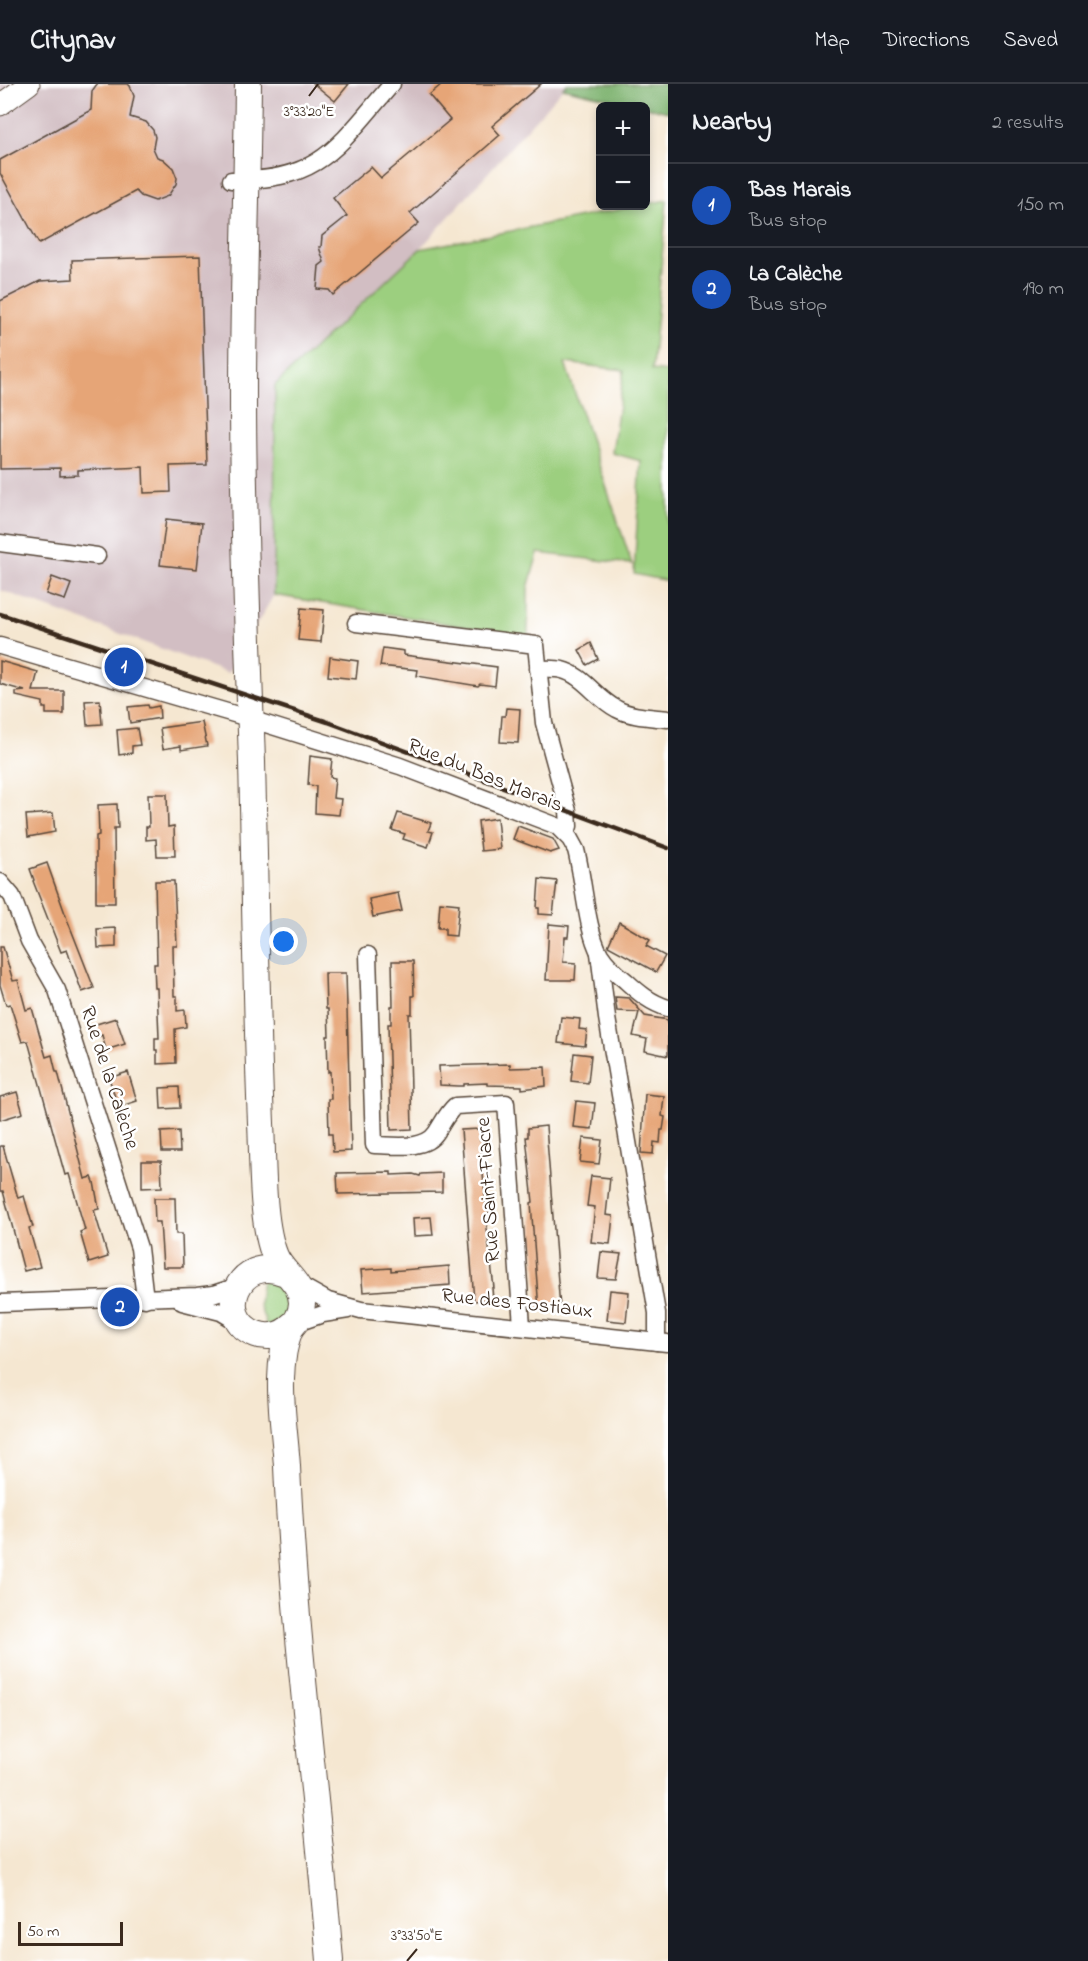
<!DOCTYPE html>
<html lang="en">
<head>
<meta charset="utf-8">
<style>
  :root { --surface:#171b24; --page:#242831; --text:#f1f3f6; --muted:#9ea1a6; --line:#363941; --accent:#db2777 }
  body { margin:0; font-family:"Indie Flower",sans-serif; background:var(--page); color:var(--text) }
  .controls { position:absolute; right:18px; top:18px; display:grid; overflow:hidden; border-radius:9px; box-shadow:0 3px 9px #0003 }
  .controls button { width:54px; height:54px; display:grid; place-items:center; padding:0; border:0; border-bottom:2px solid var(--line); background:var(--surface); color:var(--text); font:30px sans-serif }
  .scale { position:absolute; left:18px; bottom:15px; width:105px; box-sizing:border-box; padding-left:6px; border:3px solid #3b2a1e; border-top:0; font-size:16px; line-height:21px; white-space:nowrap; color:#3b2a1e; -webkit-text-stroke:4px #fff; paint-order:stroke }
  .you { position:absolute; left:284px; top:858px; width:21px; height:21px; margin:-15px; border:4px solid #fff; border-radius:50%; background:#1a73e8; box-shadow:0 0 0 9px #1a73e833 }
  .badge { display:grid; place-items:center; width:39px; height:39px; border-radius:50%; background:var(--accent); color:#fff; font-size:20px; font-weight:700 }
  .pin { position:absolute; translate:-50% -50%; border:3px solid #fff; box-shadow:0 2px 6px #0006 }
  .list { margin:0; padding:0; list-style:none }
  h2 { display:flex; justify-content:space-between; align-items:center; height:78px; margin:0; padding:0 24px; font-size:26px }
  h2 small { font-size:20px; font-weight:400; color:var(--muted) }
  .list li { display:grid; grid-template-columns:39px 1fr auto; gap:18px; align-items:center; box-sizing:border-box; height:84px; padding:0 24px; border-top:2px solid var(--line) }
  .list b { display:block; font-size:22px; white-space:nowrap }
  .list p { margin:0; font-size:20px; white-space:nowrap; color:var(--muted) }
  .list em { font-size:20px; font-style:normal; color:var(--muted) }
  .map { position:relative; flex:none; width:668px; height:1877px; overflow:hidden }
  header { display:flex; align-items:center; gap:36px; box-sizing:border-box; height:84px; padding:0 30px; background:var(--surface); border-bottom:2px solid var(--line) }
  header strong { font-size:28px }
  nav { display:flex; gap:33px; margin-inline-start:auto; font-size:21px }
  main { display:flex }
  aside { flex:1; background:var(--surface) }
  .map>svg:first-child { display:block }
  .industrial { fill:#d2bec3 }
  .green { fill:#9ccf7f; stroke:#6c7c4e; stroke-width:1.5 }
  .forest { fill:#7db26e; stroke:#5c6e46; stroke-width:1.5 }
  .building { fill:#e6a577 }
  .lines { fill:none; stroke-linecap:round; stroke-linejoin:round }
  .minor-casing { stroke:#574639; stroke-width:19 }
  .tertiary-casing { stroke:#574639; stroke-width:23 }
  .primary-casing { stroke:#574639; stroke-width:28 }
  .minor { stroke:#fff; stroke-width:16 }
  .tertiary { stroke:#fff; stroke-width:21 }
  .primary { stroke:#fff; stroke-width:26 }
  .rail { stroke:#3b2a1e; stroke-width:4.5 }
  .ticks { fill:none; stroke:#3b2a1e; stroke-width:2 }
  .labels { text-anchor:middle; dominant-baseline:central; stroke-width:5; stroke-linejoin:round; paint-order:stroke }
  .street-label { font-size:21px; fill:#3b2a1e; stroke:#fff }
  .ticks-label { font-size:15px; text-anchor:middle; fill:#3b2a1e; stroke:#fff; stroke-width:5; stroke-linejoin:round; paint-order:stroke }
</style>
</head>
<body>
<header>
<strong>Citynav</strong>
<nav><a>Map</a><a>Directions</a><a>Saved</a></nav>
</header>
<main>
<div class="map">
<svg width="668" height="1877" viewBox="0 0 668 1877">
  <rect width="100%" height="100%" fill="#fff"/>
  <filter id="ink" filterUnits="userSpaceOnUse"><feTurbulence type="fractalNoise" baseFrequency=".0167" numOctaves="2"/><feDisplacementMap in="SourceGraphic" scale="12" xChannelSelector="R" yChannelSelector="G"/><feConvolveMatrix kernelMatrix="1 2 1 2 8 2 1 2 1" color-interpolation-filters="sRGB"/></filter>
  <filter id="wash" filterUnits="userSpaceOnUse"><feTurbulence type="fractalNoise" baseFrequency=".008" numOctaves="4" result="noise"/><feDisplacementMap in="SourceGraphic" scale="24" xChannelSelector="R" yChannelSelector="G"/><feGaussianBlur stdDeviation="1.35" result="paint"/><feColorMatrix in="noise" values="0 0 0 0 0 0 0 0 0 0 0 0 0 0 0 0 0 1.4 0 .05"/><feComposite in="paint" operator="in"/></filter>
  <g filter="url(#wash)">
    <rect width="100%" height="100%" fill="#f5e7d1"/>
    <polygon class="industrial" points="0,0 567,0 420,165 275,301 274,511 228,589 0,506"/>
    <g class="green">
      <polygon points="667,116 652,286 668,288 668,497 634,490 641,377 612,369 624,286 565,279 632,480 538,469 528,504 528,553 274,511 275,301 420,165"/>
      <polygon points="262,1194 276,1195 291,1212 287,1233 267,1243 259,1220"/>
    </g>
    <polygon class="forest" points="567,0 668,0 668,28 563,4"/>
    <g id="blocks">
      <g class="building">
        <polygon points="97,0 128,0 130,2 134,12 130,33 146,38 153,46 155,53 153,64 157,73 163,75 173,84 177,94 176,100 168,112 155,117 141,112 136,107 39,160 0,89 0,76 91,26 92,7"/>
        <polygon points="314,0 349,0 335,17"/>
        <polygon points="442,0 541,0 492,42 500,51 410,129 419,139 333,211 329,206 317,205 319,182 324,178 319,163 321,163 322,152 347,132 333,114 371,83 381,94 450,36 429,11"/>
        <polygon points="200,172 207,381 170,382 171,408 144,409 143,383 78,386 78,391 60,392 60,384 0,385 0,217 40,197 73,195 72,176"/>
        <polygon points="166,435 202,439 197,485 160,481"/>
        <polygon points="52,493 71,500 65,516 46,510"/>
        <polygon points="301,524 324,526 321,558 298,556"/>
        <polygon points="591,559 598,575 587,581 579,566"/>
        <polygon points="383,564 404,567 404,571 497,583 495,602 480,600 478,602 417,592 418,586 380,582"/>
        <polygon points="330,573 358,577 356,595 328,592"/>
        <polygon points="0,577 38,588 33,607 64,607 64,630 46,630 46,624 43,624 43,618 16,612 16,608 25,607 0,600"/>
        <polygon points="100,616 102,640 87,641 85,617"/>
        <polygon points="148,621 149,624 159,622 160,634 130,639 128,623"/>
        <polygon points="506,624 520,625 518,659 500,658 502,632 505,632"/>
        <polygon points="202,638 207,662 181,666 181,662 163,665 160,644"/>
        <polygon points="137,644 140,661 132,662 132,669 119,671 117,646"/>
        <polygon points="310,672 332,675 330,693 335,694 333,714 341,715 339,731 315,729 316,702 308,701"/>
        <polygon points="148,710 167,710 168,743 174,742 175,772 157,772 156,755 146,756 146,743 149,743"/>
        <polygon points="117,720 118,744 114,744 115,819 96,819 96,752 99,751 98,721"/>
        <polygon points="53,729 55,748 28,753 26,731"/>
        <polygon points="398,729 431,739 428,747 433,748 428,763 403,755 405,750 392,746"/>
        <polygon points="497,734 500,765 481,767 478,737"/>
        <polygon points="518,742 553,755 559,766 550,769 513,755"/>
        <polygon points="47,779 67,835 94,904 82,908 67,866 61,868 33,797 34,796 30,785"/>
        <polygon points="539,795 557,797 553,831 539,830 539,824 537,824"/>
        <polygon points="155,797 174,797 177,862 173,862 174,912 177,912 177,927 185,926 186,943 175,945 176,979 157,980 157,966 155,966 155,954 159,954 157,904 155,904 154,880 157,880"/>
        <polygon points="398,809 402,827 373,833 369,815"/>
        <polygon points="440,818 459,820 456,852 445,851 445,844 438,844"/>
        <polygon points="619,838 650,856 646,862 665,872 656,888 608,862"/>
        <polygon points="549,840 569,842 568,853 565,853 563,878 576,879 575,896 546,896"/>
        <polygon points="116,844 116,863 98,864 97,845"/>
        <polygon points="0,863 3,863 13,897 18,896 26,926 32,924 46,973 52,971 56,988 58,988 85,1095 92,1093 94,1098 99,1125 94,1126 108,1173 89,1179 80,1148 85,1146 69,1090 65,1091 28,957 22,958 10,920 6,921 0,901"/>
        <polygon points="392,877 413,877 414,912 412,912 412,930 409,930 412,1045 391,1046 388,940 391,940 391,922 393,922"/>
        <polygon points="325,889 346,889 351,1067 333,1068 332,1050 329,1050 328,1015 331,1015 330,987 328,988 327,952 329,952 328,925 326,925"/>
        <polygon points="615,913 629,914 645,932 668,936 668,972 645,967 647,955 633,952 639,928 617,927"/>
        <polygon points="561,933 580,935 579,945 587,946 585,962 558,959"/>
        <polygon points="116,934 125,960 106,966 102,951 94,954 90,942"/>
        <polygon points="574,969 591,971 588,999 571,997"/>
        <polygon points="510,980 510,984 545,983 546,1002 522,1005 522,1002 487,1001 487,999 464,1000 464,1002 458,1002 440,1001 439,982"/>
        <polygon points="128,988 137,1017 118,1023 109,994"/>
        <polygon points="179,1003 180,1024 161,1025 160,1004"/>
        <polygon points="17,1008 23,1029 0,1036 0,1013"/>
        <polygon points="645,1010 664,1012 662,1032 665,1033 663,1046 661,1046 660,1059 654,1058 653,1070 641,1069"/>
        <polygon points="576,1017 595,1019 592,1045 573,1043"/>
        <polygon points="546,1042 560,1224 539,1226 531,1119 533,1118 526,1053 528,1053 528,1044"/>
        <polygon points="480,1045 480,1056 483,1056 483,1069 481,1069 486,1122 488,1122 489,1135 486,1135 489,1163 494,1204 492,1204 493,1215 474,1217 461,1046"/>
        <polygon points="179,1047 180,1068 162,1068 161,1048"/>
        <polygon points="583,1054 602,1056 599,1080 580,1078"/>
        <polygon points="0,1062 3,1062 18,1114 24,1112 33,1143 29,1144 40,1183 24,1187 3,1107 0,1107"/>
        <polygon points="142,1077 161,1077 162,1103 142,1104"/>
        <polygon points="391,1088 391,1091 413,1090 420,1092 421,1090 442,1089 442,1108 338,1110 337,1089"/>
        <polygon points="591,1092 610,1094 606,1131 613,1132 610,1160 591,1158 595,1123 587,1122"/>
        <polygon points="154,1114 175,1114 176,1150 182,1150 183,1183 163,1183 160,1138 155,1138"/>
        <polygon points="431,1133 433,1151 414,1152 413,1134"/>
        <polygon points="601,1168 621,1170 616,1195 598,1194"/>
        <polygon points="449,1182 450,1201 363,1208 361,1186 391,1184 391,1187"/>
        <polygon points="610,1206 629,1208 626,1238 607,1236"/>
      </g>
    </g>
  </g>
  <g filter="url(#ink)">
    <use href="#blocks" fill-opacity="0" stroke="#574639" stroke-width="1.5"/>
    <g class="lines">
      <g class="minor-casing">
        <g id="minor">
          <path d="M231 96C321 98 338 62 392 0"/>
          <polyline points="0,459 97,472"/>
          <polyline points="356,539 536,561 544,639 568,727 569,742 566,750"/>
          <polyline points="0,562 241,632"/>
          <path d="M538 585C546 585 555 584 562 586 583 591 597 615 617 625 632 633 651 633 668 635"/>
          <path d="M250 635 400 682 557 742 570 755 576 766C584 796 586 845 600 870 607 881 616 889 626 897 639 909 651 919 668 924"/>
          <polyline points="0,798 12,812 29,857 57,906 139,1164 145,1215"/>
          <polyline points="599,869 607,934 657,1229 657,1258"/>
          <path d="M368 871 374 1061C393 1061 424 1067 436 1049 442 1040 447 1029 455 1022L506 1019 522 1242"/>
          <polyline points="296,1199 328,1217 361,1226 667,1259"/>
          <polyline points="182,1218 221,1228 241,1240"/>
          <polyline points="0,1219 197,1212 213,1210 238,1202"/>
          <polyline points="294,1240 323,1230 348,1226"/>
        </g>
      </g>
      <g class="tertiary-casing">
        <polyline id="tertiary" points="0,21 29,0"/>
      </g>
      <g class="primary-casing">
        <g id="primary">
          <path d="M248 0C247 104 243 207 243 311 243 433 248 556 252 678 255 798 256 919 261 1039 263 1076 261 1139 275 1172 282 1189 302 1198 302 1219 301 1242 278 1258 256 1250 213 1234 238 1168 285 1189"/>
          <path d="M291 1242C273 1286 284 1336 287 1382 294 1548 317 1712 330 1877"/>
        </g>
      </g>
      <use href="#minor" class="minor"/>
      <use href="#tertiary" class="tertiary"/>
      <use href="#primary" class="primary"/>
      <polyline class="rail" points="0,530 328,638 668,764"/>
    </g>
  </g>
  <path class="ticks" d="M309 12 318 0M407 1877 417 1865"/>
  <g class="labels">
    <g class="street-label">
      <text transform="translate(485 692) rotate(22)">Rue du Bas Marais</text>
      <text transform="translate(109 994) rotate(72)">Rue de la Calèche</text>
      <text transform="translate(489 1106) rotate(-94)">Rue Saint-Fiacre</text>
      <text transform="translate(517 1220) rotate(6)">Rue des Fostiaux</text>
    </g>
  </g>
  <g class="ticks-label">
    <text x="309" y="32">3°33'20"E</text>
    <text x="417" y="1856">3°33'50"E</text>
  </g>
</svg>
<div class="controls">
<button>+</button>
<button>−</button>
</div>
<div class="scale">50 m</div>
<div class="you"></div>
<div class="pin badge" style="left:124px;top:583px;background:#1a4fb4">1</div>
<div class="pin badge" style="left:120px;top:1223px;background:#1a4fb4">2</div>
</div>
<aside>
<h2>Nearby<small>2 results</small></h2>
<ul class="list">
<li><span class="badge" style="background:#1a4fb4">1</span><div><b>Bas Marais</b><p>Bus stop</p></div><em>150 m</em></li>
<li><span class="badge" style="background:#1a4fb4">2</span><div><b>La Calèche</b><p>Bus stop</p></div><em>190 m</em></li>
</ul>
</aside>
</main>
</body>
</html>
